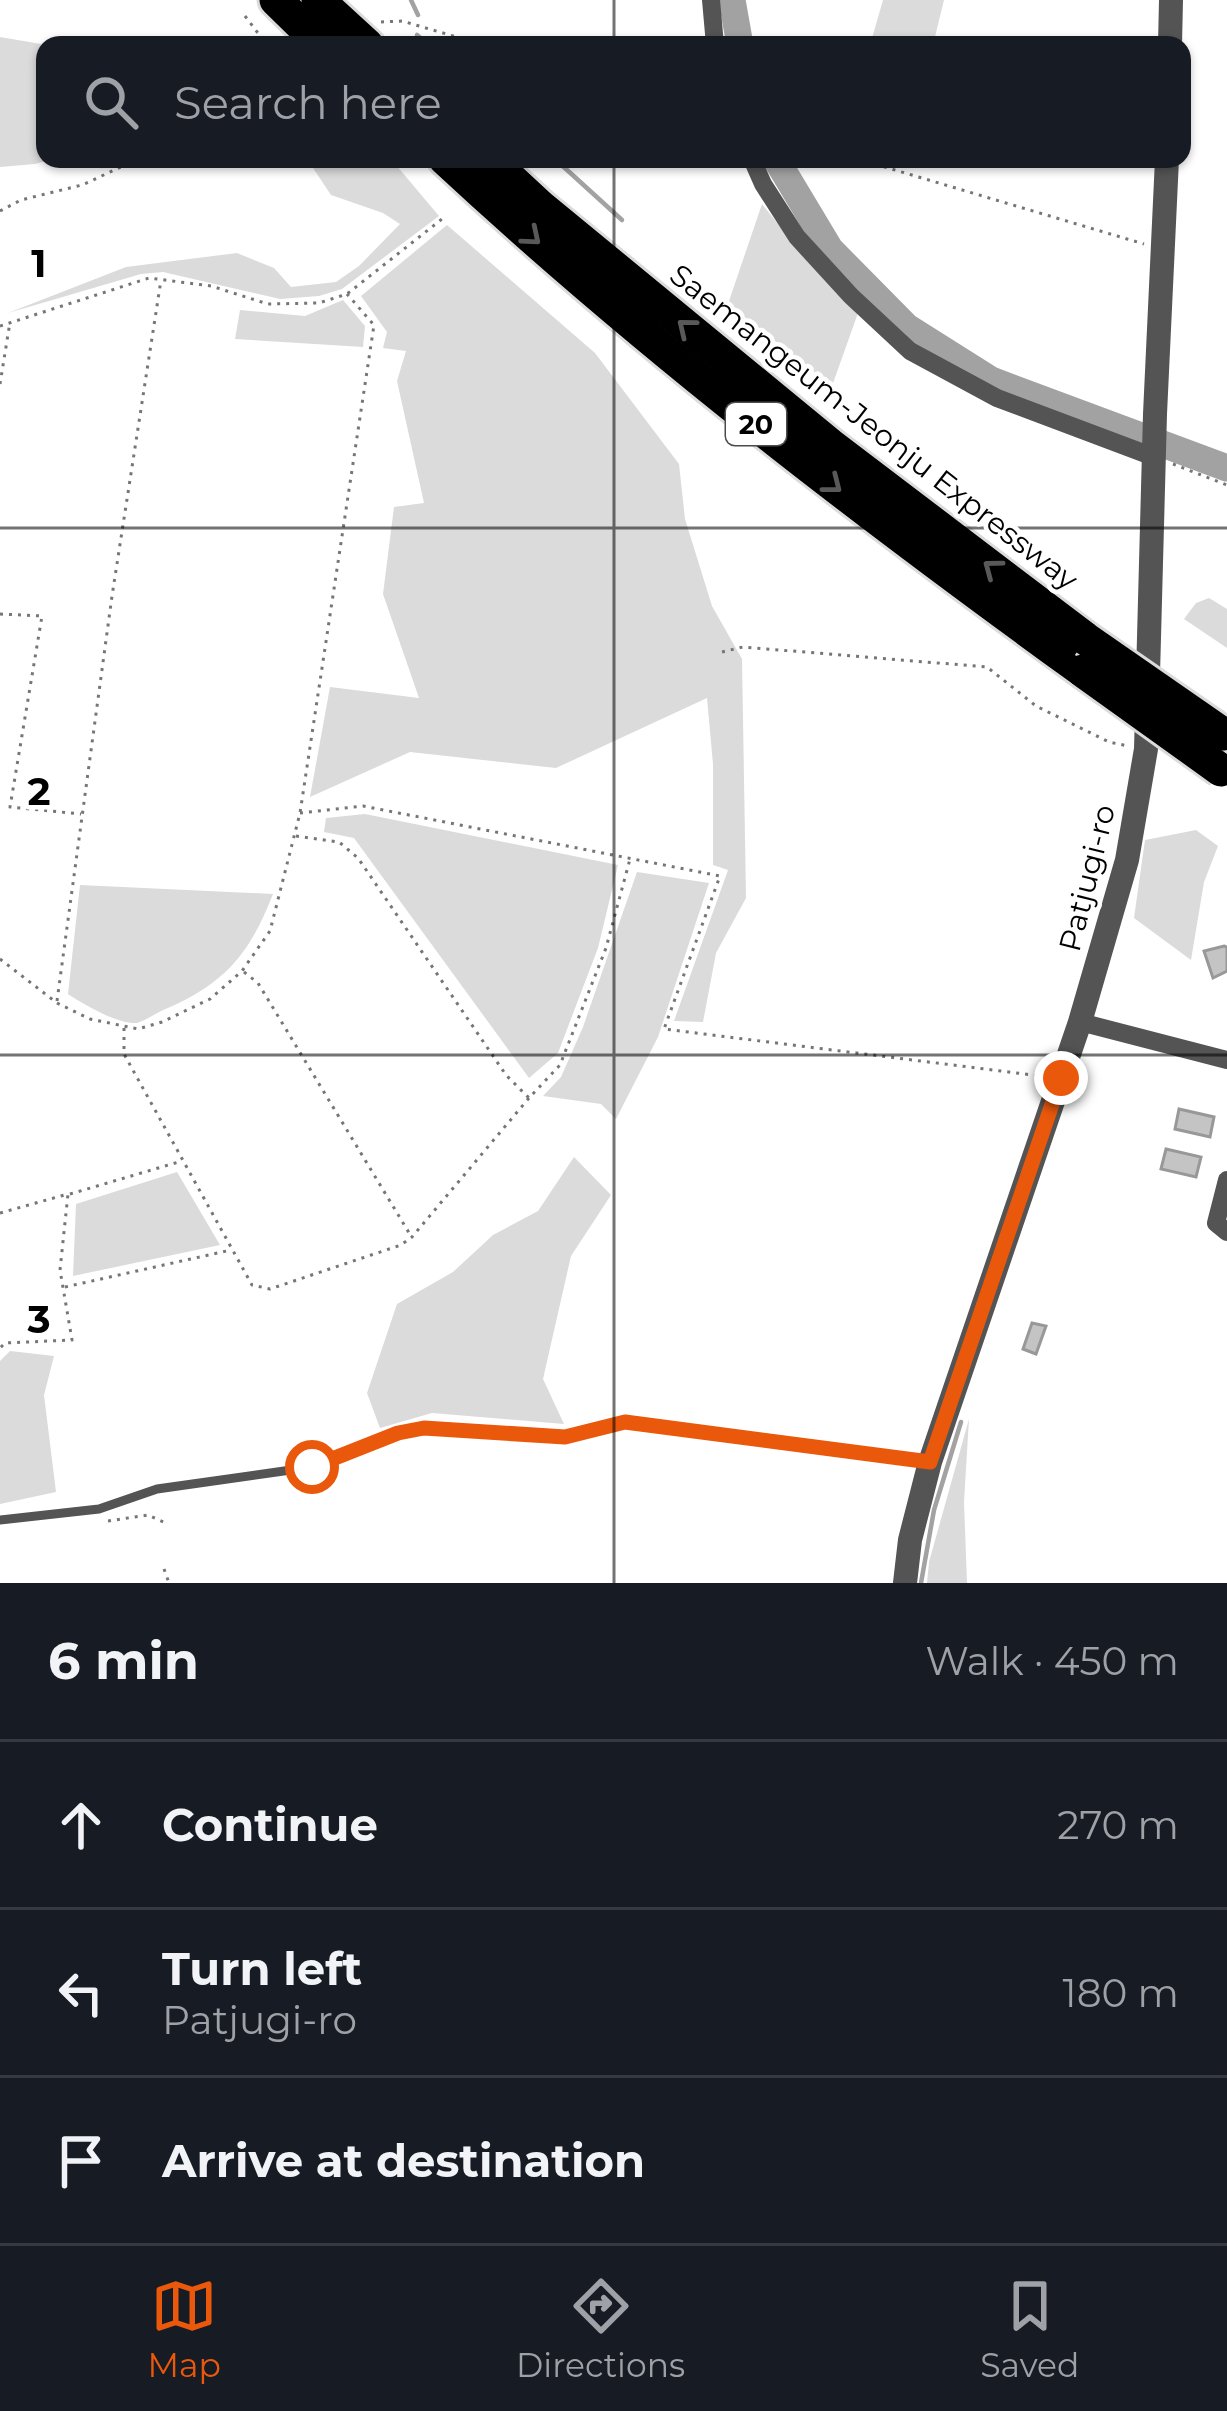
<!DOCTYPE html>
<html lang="en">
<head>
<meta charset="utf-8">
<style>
  :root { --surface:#171b24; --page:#20242c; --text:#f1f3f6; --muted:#9ea1a6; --line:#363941; --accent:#ea580c }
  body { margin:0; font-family:Montserrat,sans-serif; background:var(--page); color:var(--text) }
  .stop { position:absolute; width:36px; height:36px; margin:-27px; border:9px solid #ea580c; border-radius:50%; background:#fff }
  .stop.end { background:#ea580c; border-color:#fff; box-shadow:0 3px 12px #0008 }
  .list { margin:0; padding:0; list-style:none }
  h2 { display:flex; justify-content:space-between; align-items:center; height:156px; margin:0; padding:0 48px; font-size:51px }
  h2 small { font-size:39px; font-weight:400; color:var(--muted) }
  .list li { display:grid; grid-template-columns:78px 1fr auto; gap:36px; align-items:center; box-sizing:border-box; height:168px; padding:0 48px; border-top:3px solid var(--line) }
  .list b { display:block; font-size:45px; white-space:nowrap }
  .list p { margin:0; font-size:39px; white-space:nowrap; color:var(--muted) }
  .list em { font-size:39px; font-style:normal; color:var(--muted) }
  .icon { flex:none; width:66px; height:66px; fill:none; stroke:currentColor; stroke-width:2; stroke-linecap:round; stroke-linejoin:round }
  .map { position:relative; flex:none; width:1227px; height:1583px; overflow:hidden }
  .search { position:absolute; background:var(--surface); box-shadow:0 3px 9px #0004; left:36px; right:36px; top:36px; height:132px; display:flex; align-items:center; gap:30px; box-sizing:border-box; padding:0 42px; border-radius:24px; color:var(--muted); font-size:45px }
  .sheet { height:660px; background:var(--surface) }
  nav { display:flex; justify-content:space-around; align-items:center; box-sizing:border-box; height:168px; border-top:3px solid var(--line); background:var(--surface); font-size:33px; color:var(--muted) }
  nav a { display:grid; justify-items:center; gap:6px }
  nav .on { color:var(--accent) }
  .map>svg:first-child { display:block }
  .green { fill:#dbdbdb }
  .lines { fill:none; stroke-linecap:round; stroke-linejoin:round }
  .stream { stroke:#a2a2a2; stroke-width:4.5 }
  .river { stroke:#a2a2a2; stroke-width:27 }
  .building { fill:#c4c4c4; stroke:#989898; stroke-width:3 }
  .motorway-casing { stroke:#dbdbdb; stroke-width:39 }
  .path { stroke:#767676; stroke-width:3; stroke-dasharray:3 6; stroke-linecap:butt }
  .service { stroke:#545454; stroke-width:9 }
  .minor { stroke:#545454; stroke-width:18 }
  .tertiary { stroke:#545454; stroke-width:24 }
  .motorway { stroke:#000; stroke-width:33 }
  .motorway-bridge-casing { stroke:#dbdbdb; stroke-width:39; stroke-linecap:butt }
  .motorway-bridge { stroke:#000; stroke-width:33 }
  .oneway { stroke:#595959 }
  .route { stroke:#ea580c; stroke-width:15 }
  .grid { fill:none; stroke:#000; stroke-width:3; stroke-opacity:0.55 }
  .labels { text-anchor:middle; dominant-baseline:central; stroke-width:9; stroke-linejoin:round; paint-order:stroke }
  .shield { fill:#fff; stroke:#4c4c4c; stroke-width:3 }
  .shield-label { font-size:27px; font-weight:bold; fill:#000 }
  .street-label { font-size:30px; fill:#000; stroke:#fff }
  .grid-label { font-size:39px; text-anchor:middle; font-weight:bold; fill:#000; stroke:#fff; stroke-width:9; stroke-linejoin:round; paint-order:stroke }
</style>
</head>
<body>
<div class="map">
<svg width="1227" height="1583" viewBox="0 0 1227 1583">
  <rect width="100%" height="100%" fill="#fff"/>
  <g class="green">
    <polygon points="883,0 944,0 933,45 870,45"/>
    <polygon points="0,37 47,45 45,159 53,159 35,164 0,167"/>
    <polygon points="307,159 391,159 439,216 342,289 319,296 280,299 163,272 141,274 8,313 126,267 237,253 274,268 291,287 336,282 359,266 400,224 383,213 331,195"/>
    <polygon points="762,204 802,254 858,313 832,386 728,304"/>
    <polygon points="447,225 595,353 679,464 685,519 712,606 742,659 746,898 716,953 703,1022 674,1021 728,870 713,865 713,764 707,698 556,768 410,752 310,797 330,687 419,698 383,594 394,507 424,503 397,381 406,351 383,348 387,332 361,296"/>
    <polygon points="343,300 365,326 363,347 235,339 240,310 305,316"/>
    <polygon points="1209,598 1227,609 1227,648 1184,619 1196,603"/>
    <polygon points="365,814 618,865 598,948 558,1053 529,1078 354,838 324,832 326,818"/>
    <polygon points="1196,830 1218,846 1204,882 1191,960 1134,918 1145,840"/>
    <polygon points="637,872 709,883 658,1037 616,1119 601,1104 543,1096 561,1077 583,1027"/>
    <path d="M80 885 273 894C249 956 223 985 161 1011 155 1014 143 1022 136 1023 117 1024 83 1004 68 994Z"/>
    <polygon points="574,1157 611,1195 571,1256 543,1379 564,1424 432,1413 380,1428 367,1393 397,1304 453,1272 493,1235 538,1211"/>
    <polygon points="177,1172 220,1245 73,1276 76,1204"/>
    <polygon points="10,1351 54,1356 44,1395 56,1492 0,1504 0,1361"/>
    <polygon points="969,1419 964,1502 967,1583 927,1583 929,1562"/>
  </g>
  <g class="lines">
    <g class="stream">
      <polyline points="411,0 418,15"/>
      <polyline points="417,35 429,45"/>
      <polyline points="555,159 622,220"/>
      <polyline points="921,1583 934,1510 961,1422"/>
    </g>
    <g class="river">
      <polyline points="732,0 740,45"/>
      <polyline points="776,159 830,249 907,327 991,380 1227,468"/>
    </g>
  </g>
  <g class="building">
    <polygon points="1224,946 1227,947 1227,971 1213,978 1204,951"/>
    <polygon points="1179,1109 1214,1117 1210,1137 1175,1129"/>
    <polygon points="1166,1149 1201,1157 1196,1177 1161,1169"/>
    <polygon points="1032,1323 1046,1326 1036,1354 1023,1349"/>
  </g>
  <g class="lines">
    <g class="motorway-casing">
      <g id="motorway">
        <polyline points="276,0 322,45"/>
        <polyline points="318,0 367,45"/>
        <path d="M445 159C645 345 862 511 1083 671"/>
        <polyline points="489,159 541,207 833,447 1086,639"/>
      </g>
    </g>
    <g class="path">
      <polyline points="245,16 267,45"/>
      <polyline points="381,22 402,21 484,45"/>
      <polyline points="858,159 1144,244"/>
      <polyline points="0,211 21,200 82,185 121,167 166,159"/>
      <polyline points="0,326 149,278 211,286 268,304 319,303 347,294 442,219"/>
      <polyline points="0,384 10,322"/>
      <polyline points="1173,464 1227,485"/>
      <polyline points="0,614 42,616 10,807 81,814"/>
      <polyline points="722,652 743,647 987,667 1036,706 1109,742 1128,746"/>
      <polyline points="300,813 363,806 720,876 664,1029 1041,1076"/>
      <polyline points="296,836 339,842 358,858 506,1075 529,1098 560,1065 606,948 630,859"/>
      <polyline points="0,959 57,1003 90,1019 138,1029 162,1022 210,999 242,971 270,931 300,813 374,325 347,294"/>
      <polyline points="244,972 258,983 411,1236"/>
      <polyline points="57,1001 112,596 161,280"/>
      <polyline points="124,1028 124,1054 252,1285 270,1289 401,1245 412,1237 529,1098"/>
      <polyline points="70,1194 182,1161"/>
      <polyline points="0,1213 68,1194 60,1270 72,1340 5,1343 0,1348"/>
      <polyline points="65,1287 231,1250"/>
      <polyline points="108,1521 148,1515 168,1524"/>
      <polyline points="164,1569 169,1583"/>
    </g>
    <polyline class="service" points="0,1520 99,1509 157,1489 312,1467 398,1434 424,1428 565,1437 625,1422 924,1462"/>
    <g class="minor">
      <polyline points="711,0 715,45"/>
      <polyline points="752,159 763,184 797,237 851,296 910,351 997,398 1154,457"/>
      <polyline points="1080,1022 1227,1060"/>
      <polyline points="1227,1180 1216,1223 1227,1232"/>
    </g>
    <g class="tertiary">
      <polyline points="1170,45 1171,0"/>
      <polyline points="905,1583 910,1540 930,1462 1080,1022 1127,860 1146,749 1155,414 1167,159"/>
    </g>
    <use href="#motorway" class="motorway"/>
    <g class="motorway-bridge-casing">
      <g id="motorway-bridge">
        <polyline points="1086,639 1223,734"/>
        <polyline points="1083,671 1221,770"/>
      </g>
    </g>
    <use href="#motorway-bridge" class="motorway-bridge"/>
  </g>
  <defs><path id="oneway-chevron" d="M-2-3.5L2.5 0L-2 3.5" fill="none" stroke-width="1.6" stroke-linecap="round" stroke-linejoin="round" transform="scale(3)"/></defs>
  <g class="oneway">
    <use href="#oneway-chevron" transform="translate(532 237) rotate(40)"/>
    <use href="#oneway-chevron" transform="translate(686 327) rotate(-141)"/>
    <use href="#oneway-chevron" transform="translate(833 485) rotate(38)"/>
    <use href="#oneway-chevron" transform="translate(992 568) rotate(-143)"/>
  </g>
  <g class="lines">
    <polyline class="route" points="312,1467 398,1433 424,1428 565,1437 625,1422 930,1462 1061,1078"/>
  </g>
  <path class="grid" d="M614 0V45M614 159V1583M0 528H1227M0 1055H1227"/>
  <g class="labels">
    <rect class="shield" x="726" y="403" width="60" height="42" rx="9"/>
    <g class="shield-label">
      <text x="756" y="424">20</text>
    </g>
    <g class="street-label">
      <text transform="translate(874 427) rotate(38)">Saemangeum-Jeonju Expressway</text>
      <text transform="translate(1087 878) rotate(-76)">Patjugi-ro</text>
    </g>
  </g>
  <g class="grid-label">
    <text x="39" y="277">1</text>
    <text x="39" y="805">2</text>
    <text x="39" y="1333">3</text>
  </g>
</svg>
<div class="stop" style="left:312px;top:1467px"></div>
<div class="stop end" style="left:1061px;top:1078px"></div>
<div class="search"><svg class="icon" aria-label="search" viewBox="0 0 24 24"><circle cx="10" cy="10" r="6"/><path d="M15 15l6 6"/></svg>Search here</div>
</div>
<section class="sheet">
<h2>6 min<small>Walk · 450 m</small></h2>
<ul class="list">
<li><svg class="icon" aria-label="ahead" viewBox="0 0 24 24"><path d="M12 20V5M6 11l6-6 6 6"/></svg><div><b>Continue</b></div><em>270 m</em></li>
<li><svg class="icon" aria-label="left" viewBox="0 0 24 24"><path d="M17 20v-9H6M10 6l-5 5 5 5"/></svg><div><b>Turn left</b><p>Patjugi-ro</p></div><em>180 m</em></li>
<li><svg class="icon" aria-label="arrive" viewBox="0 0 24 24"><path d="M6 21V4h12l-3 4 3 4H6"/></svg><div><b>Arrive at destination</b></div></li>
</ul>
</section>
<nav>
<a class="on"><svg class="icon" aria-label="map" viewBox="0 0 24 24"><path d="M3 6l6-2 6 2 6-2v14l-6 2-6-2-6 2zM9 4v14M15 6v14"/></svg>Map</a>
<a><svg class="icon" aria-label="directions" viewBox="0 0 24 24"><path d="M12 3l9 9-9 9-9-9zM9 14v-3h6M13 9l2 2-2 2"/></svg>Directions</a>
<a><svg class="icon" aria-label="saved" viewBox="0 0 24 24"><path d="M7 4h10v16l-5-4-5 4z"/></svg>Saved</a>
</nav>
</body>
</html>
